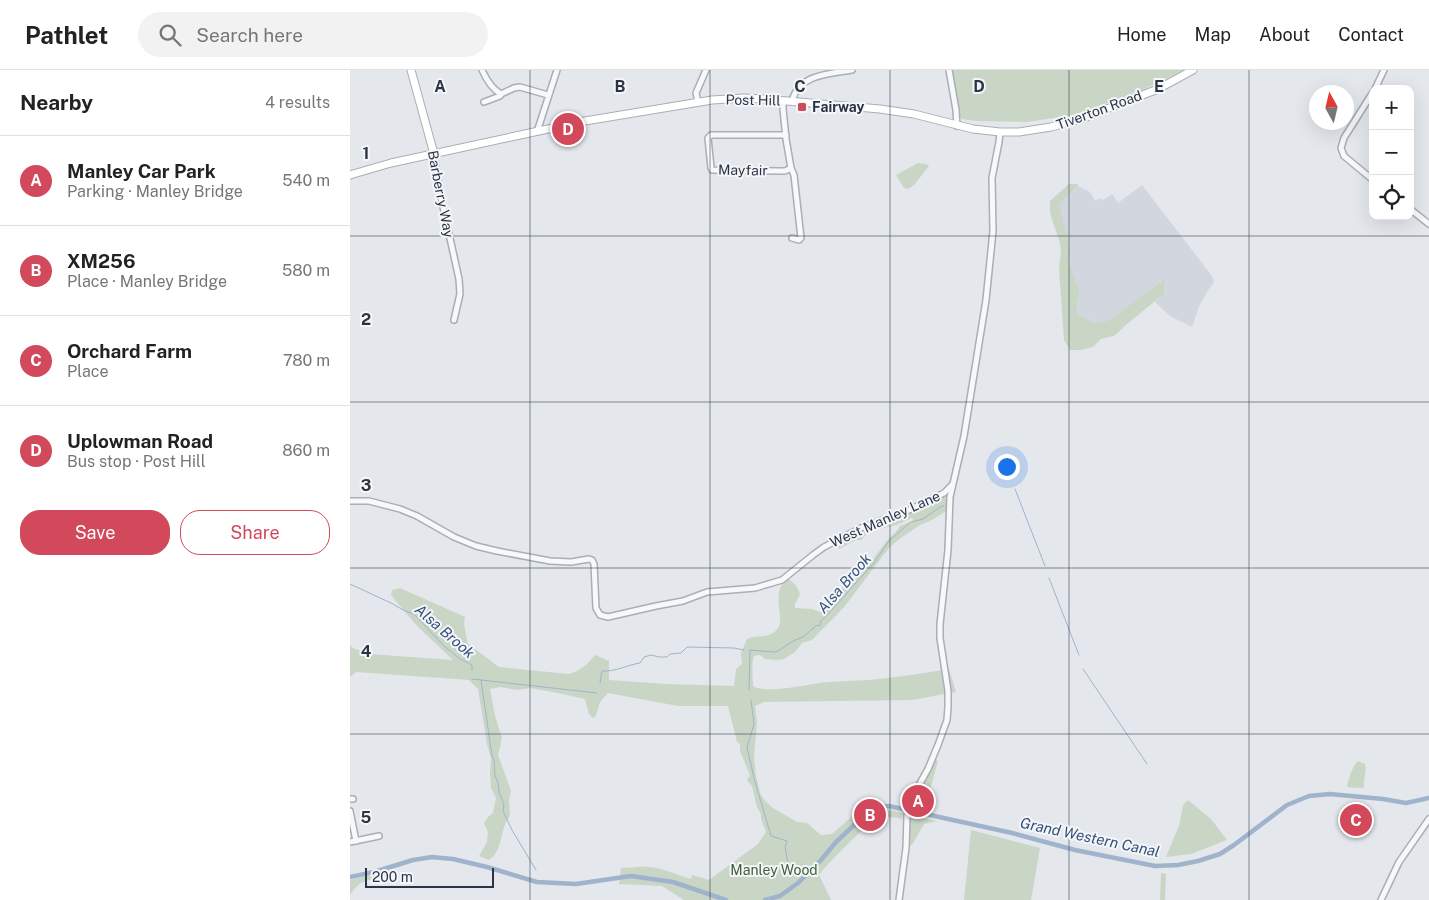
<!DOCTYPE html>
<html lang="en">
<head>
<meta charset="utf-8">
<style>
  :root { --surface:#fff; --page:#f2f2f2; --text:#222; --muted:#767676; --line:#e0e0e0; --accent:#d1495b }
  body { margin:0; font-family:"Public Sans",sans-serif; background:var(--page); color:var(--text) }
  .controls { position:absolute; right:15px; top:15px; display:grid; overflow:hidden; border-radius:10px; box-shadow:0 5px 20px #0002 }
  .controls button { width:45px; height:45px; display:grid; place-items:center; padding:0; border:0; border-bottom:1px solid var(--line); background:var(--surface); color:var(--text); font:25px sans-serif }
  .compass { position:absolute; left:959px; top:15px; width:45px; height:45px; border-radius:50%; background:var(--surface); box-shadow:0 5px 20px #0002; rotate:352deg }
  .scale { position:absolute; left:15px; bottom:12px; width:129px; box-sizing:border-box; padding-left:5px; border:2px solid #2b3445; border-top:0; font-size:14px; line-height:18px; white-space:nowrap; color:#2b3445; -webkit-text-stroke:4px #f4f6f9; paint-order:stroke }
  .you { position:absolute; left:656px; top:396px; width:18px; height:18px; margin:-12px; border:4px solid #fff; border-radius:50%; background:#1a73e8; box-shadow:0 0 0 8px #1a73e833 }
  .badge { display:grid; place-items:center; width:32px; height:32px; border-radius:50%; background:var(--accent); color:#fff; font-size:16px; font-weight:700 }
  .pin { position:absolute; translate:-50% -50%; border:2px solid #fff; box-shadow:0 1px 5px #0006 }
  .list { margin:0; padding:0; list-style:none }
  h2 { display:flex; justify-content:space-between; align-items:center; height:65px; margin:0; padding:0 20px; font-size:21px }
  h2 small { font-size:16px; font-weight:400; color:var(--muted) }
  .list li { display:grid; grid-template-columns:32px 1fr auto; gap:15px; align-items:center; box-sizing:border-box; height:90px; padding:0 20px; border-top:1px solid var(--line) }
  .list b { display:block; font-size:19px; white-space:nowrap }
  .list p { margin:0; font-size:16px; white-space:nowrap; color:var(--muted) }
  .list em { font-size:16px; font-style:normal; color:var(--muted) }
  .actions { display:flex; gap:10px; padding:15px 20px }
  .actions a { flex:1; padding:11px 0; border:1px solid var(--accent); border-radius:20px; text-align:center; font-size:18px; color:var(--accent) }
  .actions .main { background:var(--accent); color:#fff }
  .icon { flex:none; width:28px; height:28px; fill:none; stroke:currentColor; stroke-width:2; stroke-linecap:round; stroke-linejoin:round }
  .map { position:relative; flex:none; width:1079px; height:830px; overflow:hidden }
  header { display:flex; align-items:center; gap:30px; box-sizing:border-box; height:70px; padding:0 25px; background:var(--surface); border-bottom:1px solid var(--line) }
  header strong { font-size:24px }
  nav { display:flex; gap:28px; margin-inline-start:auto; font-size:18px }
  .search { width:350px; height:45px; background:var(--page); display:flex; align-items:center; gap:12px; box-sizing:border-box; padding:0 18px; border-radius:28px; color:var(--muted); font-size:19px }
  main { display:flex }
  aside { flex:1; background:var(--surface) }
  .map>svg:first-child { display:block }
  .built { fill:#d2d6de }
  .green { fill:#c9d6c5 }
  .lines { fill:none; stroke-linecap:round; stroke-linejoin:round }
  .stream { stroke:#9fb4cc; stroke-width:1 }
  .canal { stroke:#9fb4cc; stroke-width:4.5 }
  .street-casing { stroke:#a9aeb7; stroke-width:8 }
  .secondary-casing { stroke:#a9aeb7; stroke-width:9 }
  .street { stroke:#f7f8fa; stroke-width:5 }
  .secondary { stroke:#fff; stroke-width:7 }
  .grid { fill:none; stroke:#2b3445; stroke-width:1; stroke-opacity:0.55 }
  .poi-dot { fill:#d1495b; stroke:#f4f6f9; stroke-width:2 }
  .labels { text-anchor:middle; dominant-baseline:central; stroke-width:4; stroke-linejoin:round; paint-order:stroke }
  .street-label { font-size:14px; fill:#2b3445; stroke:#f4f6f9 }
  .poi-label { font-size:14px; font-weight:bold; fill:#2b3445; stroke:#f4f6f9; text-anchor:start }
  .park-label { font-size:14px; fill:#3f6138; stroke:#f4f6f9 }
  .water-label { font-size:15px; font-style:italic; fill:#34527a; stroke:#f4f6f9 }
  .grid-label { font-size:16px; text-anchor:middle; font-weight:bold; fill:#2b3445; stroke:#f4f6f9; stroke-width:4; stroke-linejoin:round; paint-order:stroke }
</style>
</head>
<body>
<header>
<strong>Pathlet</strong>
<div class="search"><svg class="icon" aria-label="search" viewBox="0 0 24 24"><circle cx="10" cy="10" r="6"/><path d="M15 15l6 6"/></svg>Search here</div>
<nav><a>Home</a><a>Map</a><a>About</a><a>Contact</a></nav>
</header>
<main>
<aside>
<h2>Nearby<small>4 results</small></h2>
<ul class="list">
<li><span class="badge">A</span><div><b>Manley Car Park</b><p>Parking · Manley Bridge</p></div><em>540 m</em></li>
<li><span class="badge">B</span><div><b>XM256</b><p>Place · Manley Bridge</p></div><em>580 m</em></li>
<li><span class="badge">C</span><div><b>Orchard Farm</b><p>Place</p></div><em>780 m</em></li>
<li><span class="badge">D</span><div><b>Uplowman Road</b><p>Bus stop · Post Hill</p></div><em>860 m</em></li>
</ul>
<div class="actions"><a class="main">Save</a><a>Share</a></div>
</aside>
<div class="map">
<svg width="1079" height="830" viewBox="0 0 1079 830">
  <rect width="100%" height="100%" fill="#e4e7ec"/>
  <polygon class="built" points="792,115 862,206 864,212 857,222 848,239 842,257 820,246 805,232 814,224 815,209 759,250 745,253 728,244 726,233 730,223 719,192 720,179 710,138 710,134 728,116 740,122 745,131 750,128 753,130 762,124 768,133"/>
  <g class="green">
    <polygon points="601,0 835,0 790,21 724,45 677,52 626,51 612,49 609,44"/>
    <polygon points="568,93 576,94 579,96 564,115 558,119 554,118 546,105"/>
    <polygon points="719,114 728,114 728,116 710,134 710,138 720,179 719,192 730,223 726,233 728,244 745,253 759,250 815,209 814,224 777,254 764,266 751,269 743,277 732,280 720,280 714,270 709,199 711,181 710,173 700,143 700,131"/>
    <path d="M592 426 599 429 598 440 582 450 570 455 548 470 538 479 495 536 462 570 452 573 445 582 434 589 427 590 415 589 410 585 404 586C401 593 403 608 403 616 418 625 461 613 479 612 492 611 505 611 518 610 545 608 572 603 599 599L606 622 562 630 414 632 405 636 407 651 404 687 406 706 410 723 414 730 423 738 447 752 457 753 471 765 482 764 507 742 514 748C530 739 536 738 553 743L552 749C545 747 536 746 529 748 518 752 476 795 469 805L481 830H334L312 816 269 814 271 798C280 798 290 796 299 797 313 798 327 805 341 809L342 805 359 810 408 774 416 762 411 749V744L407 737 402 716 397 710 400 705 390 681V674L387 672 378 636H328L258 623 250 632 246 646 243 648 239 644 235 629 208 623 180 618 167 620 150 617 140 619 145 646 152 668 148 685 161 721 159 730 160 746C149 759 154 780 139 790L129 786 137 772 138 762 134 753 138 747 143 743 146 728 141 718 140 702 141 688 137 674 128 619 119 610 6 602 0 607V575L3 578 19 584 103 590 66 555 41 525 42 520 50 518 115 547 114 554 118 574 149 597 219 604C230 601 238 594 245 585L259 591V610L316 614 384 616 386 599 392 594 391 583 397 569C405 565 415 568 423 563 441 552 417 526 437 509 444 511 448 518 450 524L445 534V538L462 539 470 542 476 541 481 535 487 523 494 516 511 505 539 468 545 463 550 456 563 451V449L562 448 546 455 525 460 519 462 511 470H506L489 479 485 474 487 472 526 454 566 439 588 427Z"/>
    <polygon points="586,690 588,691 582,713 574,730 567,722"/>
    <path d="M1008 691 1015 694C1017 702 1013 709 1014 718 1008 717 1001 719 997 716 999 708 1002 697 1008 691Z"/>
    <polygon points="838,730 861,749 877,770 841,784 816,787 829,756 833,735"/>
    <polygon points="561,745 587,751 574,754 562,775 559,775 559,746"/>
    <polygon points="621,760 690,778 681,830 614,830"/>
    <path d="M35 802 38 804 34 809C18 809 9 810 0 825V810Z"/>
    <polygon points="811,803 816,804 815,830 810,830"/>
  </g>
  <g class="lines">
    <g class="stream">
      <polyline points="665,419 695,496"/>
      <polyline points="699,508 729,585"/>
      <polyline points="0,514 41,533 55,541 64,544 93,575 110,589 122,595 122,600"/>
      <polyline points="399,580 425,582 430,580 443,571 453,567 467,555 468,556 471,554 470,552 479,543 523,494 539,471 557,455 561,452 573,449 590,437 594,436"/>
      <polyline points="733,599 797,694"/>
      <polyline points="122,609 247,623"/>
      <polyline points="131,610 142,686 144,690 145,706 148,713 149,722 154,735 153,741 162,760 186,800"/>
      <path d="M250 613 252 601C265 602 277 595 290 593L294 587 301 585 309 587H317L320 584 331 583 337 577 384 578 394 580"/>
      <polyline points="399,620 400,581"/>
      <polyline points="401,630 404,654 397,677 404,708 421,766 437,771 435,777 440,803"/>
    </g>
    <g class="canal">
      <polyline points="0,807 24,802 63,790 82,787 92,788 103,789 137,797 187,812 226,814 281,806 323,812 376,830"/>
      <polyline points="415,830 430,826 448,813 471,790 486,772 516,744 528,737 539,736 662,763 725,780 805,796 828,795 848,791 870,784 884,775 937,735 959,726 980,724 1033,729 1056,733 1079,728"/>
    </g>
    <g class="street-casing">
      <g id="street">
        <path d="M132 0C136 9 142 19 151 24"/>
        <polyline points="599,0 606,40 607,56"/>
        <polyline points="1025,19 1034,0"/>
        <polyline points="1023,22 994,68 991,78 994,86 1023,110"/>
        <polyline points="433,31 433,39 436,69 441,98 444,105 451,168 449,170 442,168"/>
        <path d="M442 31C449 4 479 4 502 0"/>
        <polyline points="134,32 150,26 151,24 164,18 170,17 198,25"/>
        <polyline points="348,32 346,23 356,0"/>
        <polyline points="187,62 207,0"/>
        <polyline points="436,65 361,65 358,68 361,98 362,100 428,101 435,101 441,98"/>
        <polyline points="84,84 90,123 109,209 110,224 104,250"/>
        <polyline points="1060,139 1079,154"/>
        <polyline points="0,431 19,431 50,439 67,446 104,467 126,476 147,481 200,491 221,492 239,489 242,490 244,494 246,538 250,545 258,547 306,536 333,531 357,522 405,518 432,510 463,485 474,477 511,458 559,440 594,423 602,415"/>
        <polyline points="0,729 3,729"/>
        <polyline points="0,741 6,771"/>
        <polyline points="0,772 29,766"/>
        <polyline points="549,830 556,778 557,746 559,733 578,699 588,675 597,650 598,637 598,621 590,568 590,554 598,480 600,427 614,366 636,230 643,161 642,108 649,72 650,62"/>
        <polyline points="1031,830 1049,792 1079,749"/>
      </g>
    </g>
    <g class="secondary-casing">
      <g id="secondary">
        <polyline points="61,0 84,84"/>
        <polyline points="0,105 41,93 235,51 362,30 394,28 414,29 530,39 564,44 623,59 650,62 669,62 701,57 731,49 808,19 843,0"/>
      </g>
    </g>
    <use href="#street" class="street"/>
    <use href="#secondary" class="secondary"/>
  </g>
  <path class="grid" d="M180 0V830M360 0V830M540 0V830M719 0V830M899 0V830M0 166H1079M0 332H1079M0 498H1079M0 664H1079"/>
  <rect class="poi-dot" x="447" y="32" width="10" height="10" rx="2.5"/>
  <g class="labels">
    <g class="street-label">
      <text transform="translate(403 30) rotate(1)">Post Hill</text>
      <text transform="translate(749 40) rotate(-20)">Tiverton Road</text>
      <text transform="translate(393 100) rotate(1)">Mayfair</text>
      <text transform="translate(91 124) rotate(79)">Barberry Way</text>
      <text transform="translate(535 449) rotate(-24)">West Manley Lane</text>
    </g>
    <g class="poi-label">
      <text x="462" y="37">Fairway</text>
    </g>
    <g class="park-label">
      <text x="424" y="800">Manley Wood</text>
    </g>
    <g class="water-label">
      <text transform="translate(494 513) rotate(-49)">Alsa Brook</text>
      <text transform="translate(95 561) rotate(41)">Alsa Brook</text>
      <text transform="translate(740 767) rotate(12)">Grand Western Canal</text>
    </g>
  </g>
  <g class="grid-label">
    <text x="90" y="22">A</text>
    <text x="270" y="22">B</text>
    <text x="450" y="22">C</text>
    <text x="629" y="22">D</text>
    <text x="809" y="22">E</text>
    <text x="16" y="89">1</text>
    <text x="16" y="255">2</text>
    <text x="16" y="421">3</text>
    <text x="16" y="587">4</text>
    <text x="16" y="753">5</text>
  </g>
</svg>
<div class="controls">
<button>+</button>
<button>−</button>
<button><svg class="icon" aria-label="locate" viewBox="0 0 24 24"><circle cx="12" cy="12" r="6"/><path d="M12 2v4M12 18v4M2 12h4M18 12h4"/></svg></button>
</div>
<svg class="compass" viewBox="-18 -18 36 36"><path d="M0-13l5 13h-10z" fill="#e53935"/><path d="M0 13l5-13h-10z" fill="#767676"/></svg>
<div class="scale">200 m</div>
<div class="you"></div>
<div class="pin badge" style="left:568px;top:731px">A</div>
<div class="pin badge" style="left:520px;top:745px">B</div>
<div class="pin badge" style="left:1006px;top:750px">C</div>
<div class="pin badge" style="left:218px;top:59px">D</div>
</div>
</main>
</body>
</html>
